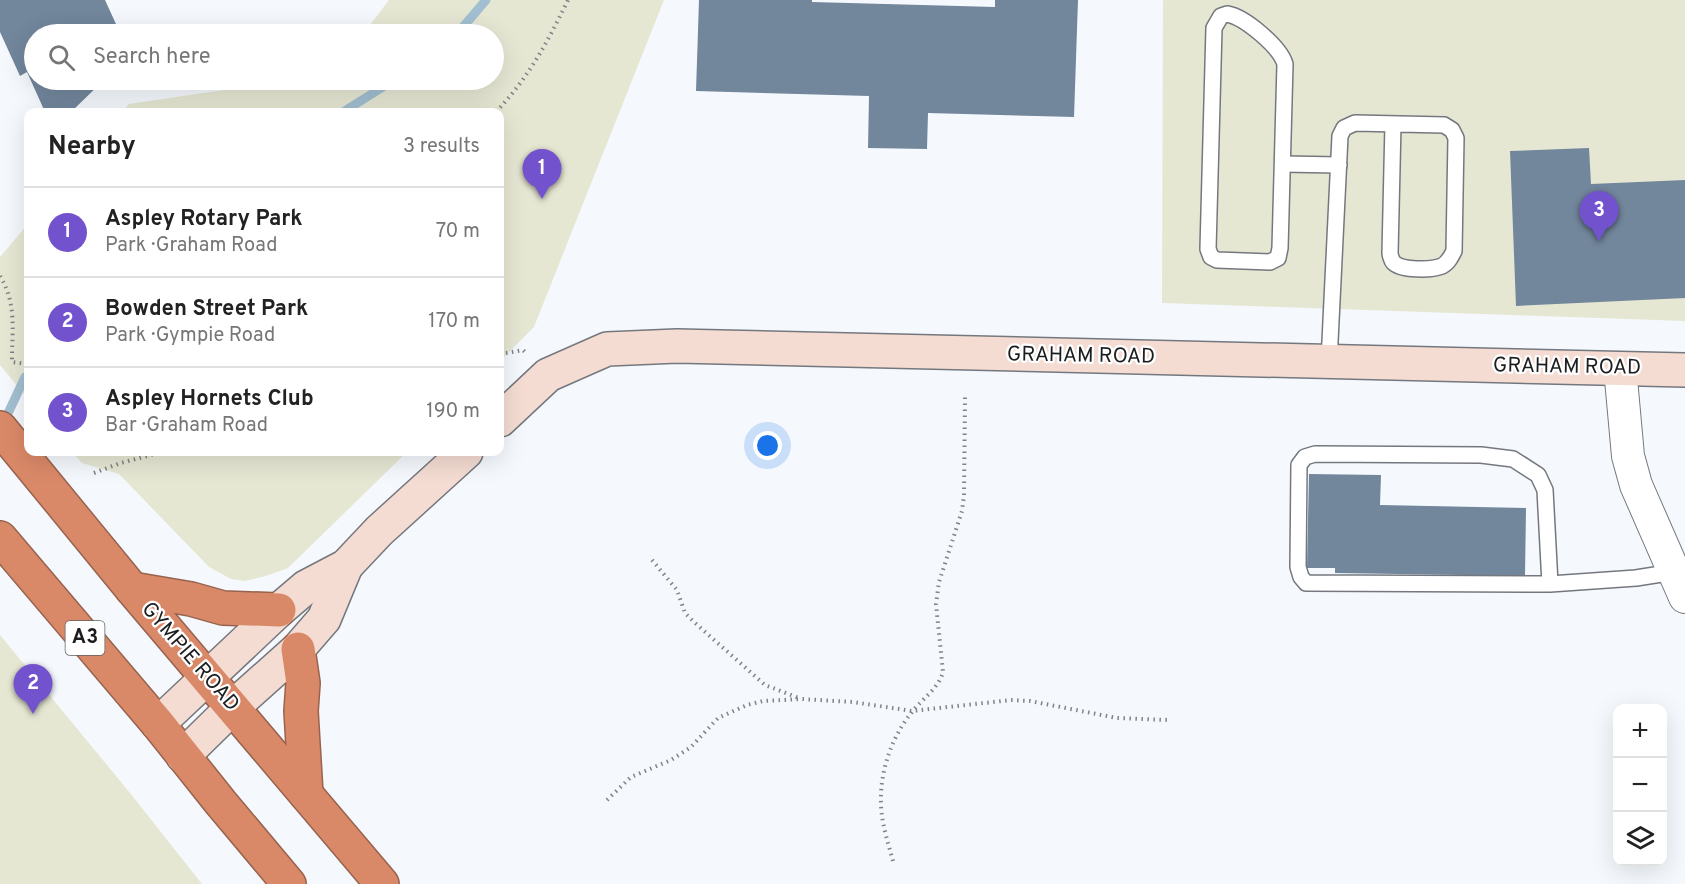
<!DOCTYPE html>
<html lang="en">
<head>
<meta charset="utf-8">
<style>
  :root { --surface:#fff; --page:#f2f2f2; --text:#222; --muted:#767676; --line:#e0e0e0; --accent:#7353cd }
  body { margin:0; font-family:Overpass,sans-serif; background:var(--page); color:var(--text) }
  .controls { position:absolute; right:18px; bottom:18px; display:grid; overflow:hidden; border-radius:12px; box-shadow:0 6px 24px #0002 }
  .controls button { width:54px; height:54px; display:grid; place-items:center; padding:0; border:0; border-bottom:2px solid var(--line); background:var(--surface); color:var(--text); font:30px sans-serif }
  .you { position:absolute; left:768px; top:446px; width:21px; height:21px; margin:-15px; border:4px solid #fff; border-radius:50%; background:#1a73e8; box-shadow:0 0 0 9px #1a73e833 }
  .badge { display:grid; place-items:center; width:39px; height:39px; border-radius:50%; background:var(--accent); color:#fff; font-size:20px; font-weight:700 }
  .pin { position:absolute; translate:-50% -50px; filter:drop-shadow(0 2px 3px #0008) }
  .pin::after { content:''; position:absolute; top:32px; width:21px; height:18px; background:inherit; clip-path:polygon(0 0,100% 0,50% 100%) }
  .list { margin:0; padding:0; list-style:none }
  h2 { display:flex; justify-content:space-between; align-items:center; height:78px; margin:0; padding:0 24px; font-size:26px }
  h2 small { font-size:20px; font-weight:400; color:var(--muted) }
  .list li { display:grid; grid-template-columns:39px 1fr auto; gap:18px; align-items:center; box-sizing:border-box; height:90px; padding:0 24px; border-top:2px solid var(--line) }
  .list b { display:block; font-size:22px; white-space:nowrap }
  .list p { margin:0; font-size:20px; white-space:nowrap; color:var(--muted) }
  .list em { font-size:20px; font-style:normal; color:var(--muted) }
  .icon { flex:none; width:33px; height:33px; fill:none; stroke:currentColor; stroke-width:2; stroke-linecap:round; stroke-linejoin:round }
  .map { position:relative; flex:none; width:1685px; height:884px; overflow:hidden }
  .search { position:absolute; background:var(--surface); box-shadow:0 6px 24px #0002; left:24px; top:24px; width:480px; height:66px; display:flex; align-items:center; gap:15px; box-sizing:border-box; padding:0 21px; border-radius:33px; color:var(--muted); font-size:22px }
  .panel { position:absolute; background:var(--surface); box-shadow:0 6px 24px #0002; left:24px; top:108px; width:480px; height:348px; border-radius:12px }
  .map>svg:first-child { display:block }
  .green { fill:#e6e7d3 }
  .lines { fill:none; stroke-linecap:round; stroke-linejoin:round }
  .stream { stroke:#a2bfd1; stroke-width:9 }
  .building { fill:#72869c }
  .lane-casing { stroke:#74787e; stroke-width:18 }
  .street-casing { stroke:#74787e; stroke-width:34 }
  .secondary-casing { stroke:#74787e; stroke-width:36 }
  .highway-casing { stroke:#97634e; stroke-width:36 }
  .path { stroke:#808386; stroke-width:4; stroke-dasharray:1.5 4.5; stroke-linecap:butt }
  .lane { stroke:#fff; stroke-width:15 }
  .street { stroke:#fff; stroke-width:32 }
  .secondary { stroke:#f4dcd2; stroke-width:33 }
  .highway { stroke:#da8968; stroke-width:33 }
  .labels { text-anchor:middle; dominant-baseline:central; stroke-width:4.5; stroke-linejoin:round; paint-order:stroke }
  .shield { fill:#fff; stroke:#5f6162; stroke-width:1.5 }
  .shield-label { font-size:20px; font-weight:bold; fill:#1b1d1f }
  .street-label { font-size:21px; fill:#1b1d1f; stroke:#fff }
</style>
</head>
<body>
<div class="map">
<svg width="1685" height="884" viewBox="0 0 1685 884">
  <rect width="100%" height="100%" fill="#f5f9fe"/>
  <g class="green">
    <polygon points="389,0 664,0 534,327 500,361 500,112 122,112 129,104 292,80 494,80 494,34 363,34"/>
    <polygon points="1163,0 1685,0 1685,321 1162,303"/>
    <polygon points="28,224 28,399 0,365 0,257"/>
    <polygon points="72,452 407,452 288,568 266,576 245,581 231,579 209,567 119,474 82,463"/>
    <polygon points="0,635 130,793 202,884 0,884"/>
  </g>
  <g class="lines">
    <g class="stream">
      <polyline points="457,34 486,0"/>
      <polyline points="343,112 394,80"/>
      <polyline points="3,424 25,377"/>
    </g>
  </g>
  <g class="building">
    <polygon points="0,0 105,0 116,24 100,32 101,34 34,34 34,80 104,80 71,112 45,112 27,72 20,76 0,32"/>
    <polygon points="699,0 812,0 812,2 995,7 995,0 1078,0 1074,117 928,113 927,149 868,148 869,96 696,91"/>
    <polygon points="1589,148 1591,184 1685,180 1685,298 1516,306 1510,151"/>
    <polygon points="1309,474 1381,475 1380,505 1526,508 1525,576 1335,573 1335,568 1307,568"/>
  </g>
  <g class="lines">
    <g class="lane-casing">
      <g id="lane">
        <path d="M1227 14C1245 17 1280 47 1285 64L1280 248 1278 258 1270 262 1217 260 1211 257 1208 249 1214 28 1221 16Z"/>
        <polyline points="1283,164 1339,165"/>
        <path d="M1329 362 1340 136 1344 128 1355 123 1444 125 1452 130 1456 138 1454 251C1451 257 1448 263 1442 266 1432 270 1401 271 1393 262 1392 261 1390 255 1390 253L1393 124"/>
        <polyline points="1550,584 1545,490 1538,475 1513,459 1481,455 1315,454 1305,457 1299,465 1298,567 1301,577 1306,583 1550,584 1636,578 1674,572"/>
      </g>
    </g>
    <g class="street-casing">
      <polyline id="street" points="1620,368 1628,456 1636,485 1685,597"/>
    </g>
    <g class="secondary-casing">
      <g id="secondary">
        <polyline points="500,420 548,375 607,349 677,346 1685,370"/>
        <polyline points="158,724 279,610 306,587 346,566 379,531 466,452"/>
        <polyline points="183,756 233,707 298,649 324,619 346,566"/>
      </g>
    </g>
    <g class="highway-casing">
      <g id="highway">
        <polyline points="0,428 132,589 382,884"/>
        <polyline points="0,538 158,724 221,803 289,884"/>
        <polyline points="132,589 191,599 223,608 279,610"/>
        <polyline points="298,649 303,683 301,711 306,794"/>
      </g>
    </g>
    <g class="path">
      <path d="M496 112C529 77 547 43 568 0"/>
      <path d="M0 276C17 304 12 330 12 362L28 364"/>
      <polyline points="500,354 523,350 527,354"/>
      <polyline points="94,473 121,463 162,452"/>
      <polyline points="652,560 677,590 685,613 694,622 765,685 799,698"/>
      <polyline points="607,800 631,777 671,760 691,747 718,718 747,705 763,701 802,699 853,702 912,711 1011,700 1030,701 1117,718 1169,720"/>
      <path d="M893 861C889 846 884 831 882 816 877 780 889 740 912 712 923 698 938 689 943 672L936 604 939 582 962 511 964 496 965 396"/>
    </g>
    <use href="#lane" class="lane"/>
    <use href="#street" class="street"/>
    <use href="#secondary" class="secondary"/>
    <use href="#highway" class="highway"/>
  </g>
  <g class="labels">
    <rect class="shield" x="65.5" y="621" width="39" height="34" rx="4.5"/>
    <g class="shield-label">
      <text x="85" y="638">A3</text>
    </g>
    <g class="street-label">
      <text transform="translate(1081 356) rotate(1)">GRAHAM ROAD</text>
      <text transform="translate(1567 367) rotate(1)">GRAHAM ROAD</text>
      <text transform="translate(190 657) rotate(49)">GYMPIE ROAD</text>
    </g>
  </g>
</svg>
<div class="controls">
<button>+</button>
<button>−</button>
<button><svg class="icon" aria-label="layers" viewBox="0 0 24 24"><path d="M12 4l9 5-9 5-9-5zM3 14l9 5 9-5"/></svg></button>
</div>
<div class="you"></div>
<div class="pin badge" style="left:542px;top:199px">1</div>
<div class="pin badge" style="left:33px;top:714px">2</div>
<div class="pin badge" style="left:1599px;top:241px">3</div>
<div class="search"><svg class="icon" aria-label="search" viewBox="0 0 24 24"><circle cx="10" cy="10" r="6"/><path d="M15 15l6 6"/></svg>Search here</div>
<section class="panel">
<h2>Nearby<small>3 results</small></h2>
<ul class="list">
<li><span class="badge">1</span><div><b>Aspley Rotary Park</b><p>Park · Graham Road</p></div><em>70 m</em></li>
<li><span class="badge">2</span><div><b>Bowden Street Park</b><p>Park · Gympie Road</p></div><em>170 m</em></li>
<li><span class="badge">3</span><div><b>Aspley Hornets Club</b><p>Bar · Graham Road</p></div><em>190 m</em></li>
</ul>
</section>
</div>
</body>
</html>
